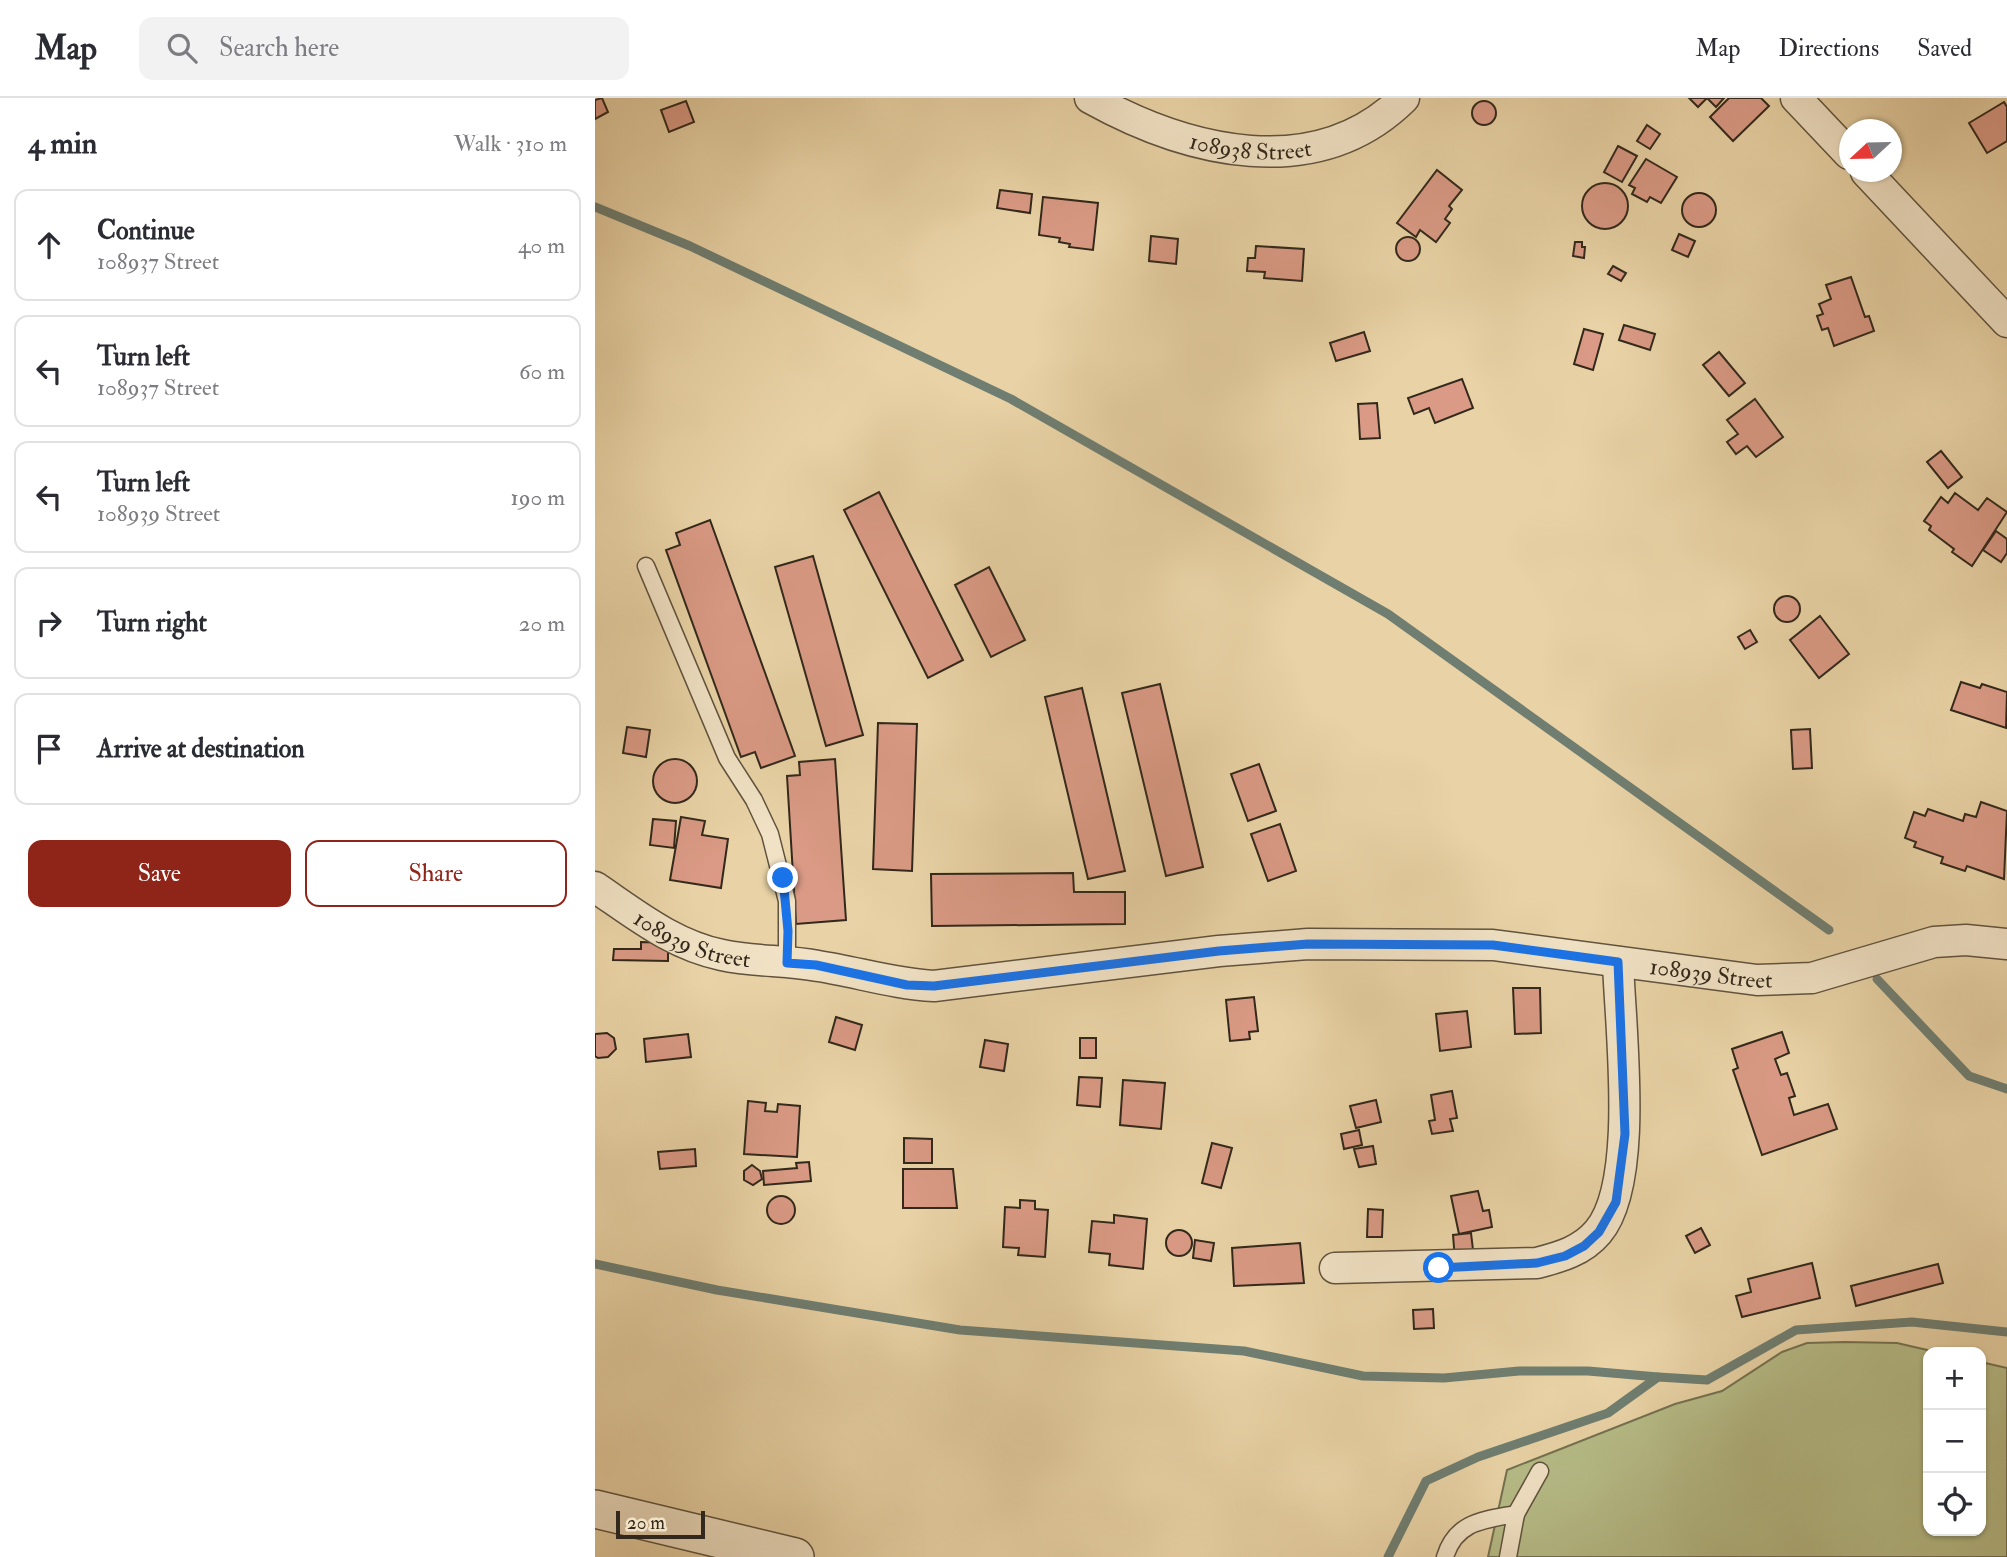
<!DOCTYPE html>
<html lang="en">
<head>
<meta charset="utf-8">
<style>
  :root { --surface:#fff; --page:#f2f2f3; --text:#2b2b33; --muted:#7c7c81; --line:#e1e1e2; --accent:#8f2418 }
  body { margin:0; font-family:"IM FELL Double Pica",serif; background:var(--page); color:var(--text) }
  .controls { position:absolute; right:21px; bottom:21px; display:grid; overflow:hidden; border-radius:14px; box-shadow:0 2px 5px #0004 }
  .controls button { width:63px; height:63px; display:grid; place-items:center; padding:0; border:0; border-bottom:2px solid var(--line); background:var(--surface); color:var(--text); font:35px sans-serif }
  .compass { position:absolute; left:1244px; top:21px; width:63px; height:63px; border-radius:50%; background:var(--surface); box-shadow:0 2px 5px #0004; rotate:248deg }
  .scale { position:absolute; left:21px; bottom:18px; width:89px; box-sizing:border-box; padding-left:7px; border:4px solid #32281b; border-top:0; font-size:19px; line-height:24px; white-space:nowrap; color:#32281b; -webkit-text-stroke:5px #f1e2c5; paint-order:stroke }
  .stop { position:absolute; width:21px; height:21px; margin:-16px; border:5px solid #1a73e8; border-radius:50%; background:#fff }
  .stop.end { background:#1a73e8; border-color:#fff; box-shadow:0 2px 7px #0008 }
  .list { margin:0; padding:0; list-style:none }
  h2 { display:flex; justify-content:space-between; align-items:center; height:91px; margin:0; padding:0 28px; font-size:30px }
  h2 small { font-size:23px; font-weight:400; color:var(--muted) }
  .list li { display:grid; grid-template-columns:46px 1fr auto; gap:21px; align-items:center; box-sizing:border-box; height:112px; margin:0 14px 14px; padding:0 14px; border:2px solid var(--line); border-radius:14px }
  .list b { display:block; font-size:26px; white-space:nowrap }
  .list p { margin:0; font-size:23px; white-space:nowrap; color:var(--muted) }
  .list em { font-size:23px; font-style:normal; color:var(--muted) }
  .actions { display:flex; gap:14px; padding:21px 28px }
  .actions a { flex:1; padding:16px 0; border:2px solid var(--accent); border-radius:14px; text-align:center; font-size:24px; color:var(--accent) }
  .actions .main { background:var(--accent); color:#fff }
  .icon { flex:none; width:38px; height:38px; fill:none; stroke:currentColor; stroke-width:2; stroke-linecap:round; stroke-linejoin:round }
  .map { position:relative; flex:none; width:1412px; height:1459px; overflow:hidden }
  header { display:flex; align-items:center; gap:42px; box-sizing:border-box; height:98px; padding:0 35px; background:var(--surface); border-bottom:2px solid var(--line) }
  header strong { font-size:33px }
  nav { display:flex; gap:38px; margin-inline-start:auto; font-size:24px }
  .search { width:490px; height:63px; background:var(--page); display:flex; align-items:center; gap:18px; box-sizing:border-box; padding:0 24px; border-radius:14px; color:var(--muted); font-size:26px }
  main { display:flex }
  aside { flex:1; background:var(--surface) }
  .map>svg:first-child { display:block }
  .green { fill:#b6bc87; stroke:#747251; stroke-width:2 }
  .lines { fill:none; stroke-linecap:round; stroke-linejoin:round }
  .stream { stroke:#6f7e71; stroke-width:9 }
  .building { fill:#da9a85; stroke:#32281b; stroke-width:2 }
  .service-casing { stroke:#60533e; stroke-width:19 }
  .minor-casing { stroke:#60533e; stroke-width:33 }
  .tertiary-casing { stroke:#60533e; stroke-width:40 }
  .service { stroke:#f1e2c5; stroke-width:16 }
  .minor { stroke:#f1e2c5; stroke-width:30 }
  .tertiary { stroke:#f1e2c5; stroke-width:37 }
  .route { stroke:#1a73e8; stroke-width:9 }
  .labels { text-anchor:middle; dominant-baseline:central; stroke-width:7; stroke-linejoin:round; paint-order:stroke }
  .street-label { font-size:23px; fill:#32281b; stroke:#f1e2c5 }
</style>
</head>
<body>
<header>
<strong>Map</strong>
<div class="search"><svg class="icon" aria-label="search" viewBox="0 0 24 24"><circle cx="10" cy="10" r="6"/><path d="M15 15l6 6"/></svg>Search here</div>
<nav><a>Map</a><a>Directions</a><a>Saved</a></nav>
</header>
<main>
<aside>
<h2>4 min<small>Walk · 310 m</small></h2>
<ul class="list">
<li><svg class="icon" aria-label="ahead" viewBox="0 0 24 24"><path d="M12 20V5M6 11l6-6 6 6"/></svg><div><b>Continue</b><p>108937 Street</p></div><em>40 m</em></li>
<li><svg class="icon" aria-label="left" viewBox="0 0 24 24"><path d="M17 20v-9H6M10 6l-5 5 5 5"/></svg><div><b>Turn left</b><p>108937 Street</p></div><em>60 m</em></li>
<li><svg class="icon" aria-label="left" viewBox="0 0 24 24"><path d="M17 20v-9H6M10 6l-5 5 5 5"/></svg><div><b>Turn left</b><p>108939 Street</p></div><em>190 m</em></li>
<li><svg class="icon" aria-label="right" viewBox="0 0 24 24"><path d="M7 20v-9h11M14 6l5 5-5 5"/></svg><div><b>Turn right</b></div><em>20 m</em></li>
<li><svg class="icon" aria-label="arrive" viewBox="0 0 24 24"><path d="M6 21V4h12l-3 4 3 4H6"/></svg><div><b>Arrive at destination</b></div></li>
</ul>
<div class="actions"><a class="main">Save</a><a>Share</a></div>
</aside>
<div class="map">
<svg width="1412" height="1459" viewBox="0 0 1412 1459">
  <rect width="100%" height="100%" fill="#e9d3a6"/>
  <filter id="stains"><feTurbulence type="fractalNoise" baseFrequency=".00286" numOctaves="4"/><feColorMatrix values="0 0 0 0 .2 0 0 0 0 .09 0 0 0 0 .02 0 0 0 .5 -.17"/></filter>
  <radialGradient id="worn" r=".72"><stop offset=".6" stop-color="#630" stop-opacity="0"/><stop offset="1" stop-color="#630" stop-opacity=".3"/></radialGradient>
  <polygon class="green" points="1250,1244 1302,1245 1341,1254 1333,1254 1333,1433 1386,1433 1386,1264 1412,1270 1412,1459 893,1459 912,1372 1080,1306 1127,1293 1187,1254 1212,1245"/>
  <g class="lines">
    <g class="stream">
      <polyline points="0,109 95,148 416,301 793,516 1234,832"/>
      <polyline points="1282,881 1374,978 1412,991"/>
      <polyline points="0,1166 122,1192 365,1232 649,1253 768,1278 849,1280 924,1273 993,1273 1063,1279"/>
      <polyline points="793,1459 831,1383 883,1359 1013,1315 1063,1279 1112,1282 1201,1232 1317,1224 1412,1234"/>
    </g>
  </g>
  <g class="building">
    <polygon points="7,0 13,14 0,21 0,2"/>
    <polygon points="1094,0 1129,0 1121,9 1112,0 1103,9"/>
    <polygon points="1134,0 1166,0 1174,8 1138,43 1115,19"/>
    <circle cx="889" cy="15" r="12"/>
    <polygon points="91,3 99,24 74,34 66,12"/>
    <polygon points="1409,4 1412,9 1412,43 1392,55 1374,25"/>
    <polygon points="1052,27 1065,36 1055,51 1042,43"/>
    <polygon points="1023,48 1042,58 1027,84 1009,74"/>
    <polygon points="1051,61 1082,79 1066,105 1055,99 1052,104 1037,96 1040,90 1034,87"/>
    <polygon points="842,72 867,92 854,108 857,111 850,121 855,125 841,144 825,132 821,139 802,125"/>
    <circle cx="1010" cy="108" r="23"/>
    <polygon points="405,92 437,96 435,115 402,110"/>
    <circle cx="1104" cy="112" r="17"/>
    <polygon points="448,99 503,105 498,152 474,149 475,146 464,144 465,140 444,137"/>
    <polygon points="1084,136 1100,143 1093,159 1077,152"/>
    <polygon points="556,138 583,141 581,166 554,163"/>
    <circle cx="813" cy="151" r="12"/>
    <polygon points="980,144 987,144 987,149 990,149 989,160 978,158"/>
    <polygon points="661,148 709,151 707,183 669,180 670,174 652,173 653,160 660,160"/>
    <polygon points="1018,168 1031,175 1026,183 1013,176"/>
    <polygon points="1256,179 1270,219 1274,218 1279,233 1239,248 1233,230 1227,232 1222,218 1228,216 1224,206 1236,201 1231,187"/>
    <polygon points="1029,227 1060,236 1055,252 1024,242"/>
    <polygon points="989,231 1008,236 998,272 979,266"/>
    <polygon points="769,234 775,253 741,263 735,245"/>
    <polygon points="1124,254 1150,285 1134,298 1108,267"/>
    <polygon points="867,281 878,310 840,325 834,310 819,316 813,300"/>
    <polygon points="1160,301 1188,339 1161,359 1152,348 1141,356 1132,344 1143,336 1132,322"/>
    <polygon points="782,305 785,340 765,341 763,306"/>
    <polygon points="1346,353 1367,379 1353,390 1332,364"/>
    <polygon points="284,394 368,562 333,580 249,412"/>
    <polygon points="1360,395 1383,412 1392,400 1412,414 1377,468 1357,454 1359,451 1334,432 1336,428 1329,423 1346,399 1353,405"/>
    <polygon points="115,422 200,658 166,670 160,654 146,659 71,452 85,447 81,435"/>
    <polygon points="1401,433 1412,441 1412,455 1406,464 1388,452"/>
    <polygon points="218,458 268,637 231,648 180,469"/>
    <polygon points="394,469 430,542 396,559 360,487"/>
    <circle cx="1192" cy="511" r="13"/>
    <polygon points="1225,518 1254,556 1224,580 1195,542"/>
    <polygon points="1155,532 1162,544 1150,551 1143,539"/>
    <polygon points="1366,584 1385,590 1387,586 1412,594 1411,630 1356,612"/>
    <polygon points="565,586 608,769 571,778 527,595"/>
    <polygon points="487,590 530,773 493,781 450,599"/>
    <polygon points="283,625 322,626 317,773 278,771"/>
    <polygon points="32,629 55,632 51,659 28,655"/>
    <polygon points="1215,631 1217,670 1198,671 1196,632"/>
    <polygon points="240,661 251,822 201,826 192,678 205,677 204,664"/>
    <circle cx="80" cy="683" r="22"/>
    <polygon points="664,666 681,713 653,723 636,676"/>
    <polygon points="1386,704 1412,713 1409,781 1372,768 1370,773 1346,765 1348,759 1319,749 1321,744 1310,740 1319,714 1330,718 1333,711 1368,723 1370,716 1381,719"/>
    <polygon points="86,719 110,723 107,737 133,741 126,790 75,782"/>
    <polygon points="58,721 81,723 79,750 55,747"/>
    <polygon points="685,726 701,773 673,783 656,736"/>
    <polygon points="478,775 479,794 530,794 530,826 337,828 336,776"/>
    <polygon points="46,844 73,845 73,863 18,862 19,851 46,851"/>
    <polygon points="918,890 945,890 946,935 920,936"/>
    <polygon points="659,899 663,933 654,934 655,941 635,943 631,902"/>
    <polygon points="872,913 876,949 845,953 841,916"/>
    <polygon points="241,919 267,927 260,952 234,944"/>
    <polygon points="1187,934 1194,955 1180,961 1186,977 1192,975 1200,998 1194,1000 1199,1017 1233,1006 1242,1031 1167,1057 1138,972 1143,970 1137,951"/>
    <polygon points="12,935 19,940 21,951 13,959 3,960 0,958 0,936"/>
    <polygon points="93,936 96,959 51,964 49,941"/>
    <rect x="485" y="940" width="16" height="20"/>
    <polygon points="390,942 413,946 409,973 385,969"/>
    <polygon points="484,979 507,980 505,1009 482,1007"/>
    <polygon points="528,982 570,985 566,1031 525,1027"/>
    <polygon points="857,993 862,1020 855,1021 858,1033 837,1036 834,1023 840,1022 836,997"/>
    <polygon points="781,1002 786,1024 761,1030 755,1008"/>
    <polygon points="153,1003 171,1005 170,1013 182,1014 183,1006 205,1008 202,1059 149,1056"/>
    <polygon points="764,1032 767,1047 749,1051 746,1036"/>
    <polygon points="309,1040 337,1041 337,1065 309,1065"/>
    <polygon points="617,1045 637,1050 626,1090 607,1085"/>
    <polygon points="778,1048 781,1066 764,1069 759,1051"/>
    <polygon points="100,1051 101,1068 65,1071 63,1054"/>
    <polygon points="214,1064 216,1083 169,1087 168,1073 202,1070 201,1065"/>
    <polygon points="157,1067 165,1073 167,1081 158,1087 149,1082 149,1073"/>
    <polygon points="308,1071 358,1071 362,1110 308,1110"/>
    <polygon points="883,1093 888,1113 894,1112 897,1129 864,1136 856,1098"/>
    <circle cx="186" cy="1112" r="14"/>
    <polygon points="425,1102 440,1103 440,1111 453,1112 450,1159 423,1157 424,1150 408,1149 410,1109 425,1110"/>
    <polygon points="773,1111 788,1112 787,1139 772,1139"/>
    <polygon points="519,1117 552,1121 548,1171 514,1167 515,1156 494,1154 497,1123 519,1125"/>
    <polygon points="1106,1130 1115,1147 1100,1155 1091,1138"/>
    <circle cx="584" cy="1145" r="13"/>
    <polygon points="876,1135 879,1160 860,1162 858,1137"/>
    <polygon points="600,1142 619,1145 616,1163 598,1160"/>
    <polygon points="705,1145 709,1185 639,1188 637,1150"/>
    <polygon points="1217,1165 1225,1200 1147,1219 1141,1198 1156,1194 1153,1181"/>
    <polygon points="1343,1166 1348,1185 1261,1208 1256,1188"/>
    <polygon points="838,1211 839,1230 819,1231 818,1212"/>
  </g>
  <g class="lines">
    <g class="service-casing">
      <g id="service">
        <polyline points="51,468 132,660 159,702 175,736 192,803 192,865"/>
        <polyline points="921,1416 945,1373"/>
        <path d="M850 1459C861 1423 889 1422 921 1416L913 1459"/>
      </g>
    </g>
    <g class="minor-casing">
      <g id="minor">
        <path id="s1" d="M495 0C592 54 721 87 809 0"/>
        <polyline points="1201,0 1254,56"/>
        <polyline points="1271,74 1412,224"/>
        <path id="s2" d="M0 789C40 816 78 847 127 857 159 864 191 862 223 868 262 874 299 886 339 888L624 853 713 846 898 847 1162 882 1217 880 1339 844 1371 842 1412 846"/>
        <path d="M740 1170 942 1165C965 1159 987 1153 1003 1134 1045 1085 1025 929 1023 864"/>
      </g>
    </g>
    <g class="tertiary-casing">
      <polyline id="tertiary" points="0,1411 200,1459"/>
    </g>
    <use href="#service" class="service"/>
    <use href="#minor" class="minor"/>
    <use href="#tertiary" class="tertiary"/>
  </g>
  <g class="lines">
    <polyline class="route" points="188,780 193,833 192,865 221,867 312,887 339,888 624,853 713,846 898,847 1023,864 1030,1036 1021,1104 1004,1134 989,1148 970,1158 942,1165 844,1170"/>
  </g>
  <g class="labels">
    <g class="street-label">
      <text stroke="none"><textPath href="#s1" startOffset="170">108938 Street</textPath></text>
      <text stroke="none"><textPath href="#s2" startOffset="112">108939 Street</textPath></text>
      <text stroke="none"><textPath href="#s2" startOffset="1141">108939 Street</textPath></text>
    </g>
  </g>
  <rect width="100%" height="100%" filter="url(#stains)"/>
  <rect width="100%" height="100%" fill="url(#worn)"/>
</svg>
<div class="controls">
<button>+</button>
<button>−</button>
<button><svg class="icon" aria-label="locate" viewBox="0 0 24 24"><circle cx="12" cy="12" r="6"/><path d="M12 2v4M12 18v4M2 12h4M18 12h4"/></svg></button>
</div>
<svg class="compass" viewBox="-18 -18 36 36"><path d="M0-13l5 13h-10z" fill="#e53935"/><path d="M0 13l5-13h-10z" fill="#7c7c81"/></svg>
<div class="scale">20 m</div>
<div class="stop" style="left:844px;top:1170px"></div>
<div class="stop end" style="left:188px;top:780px"></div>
</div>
</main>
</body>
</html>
